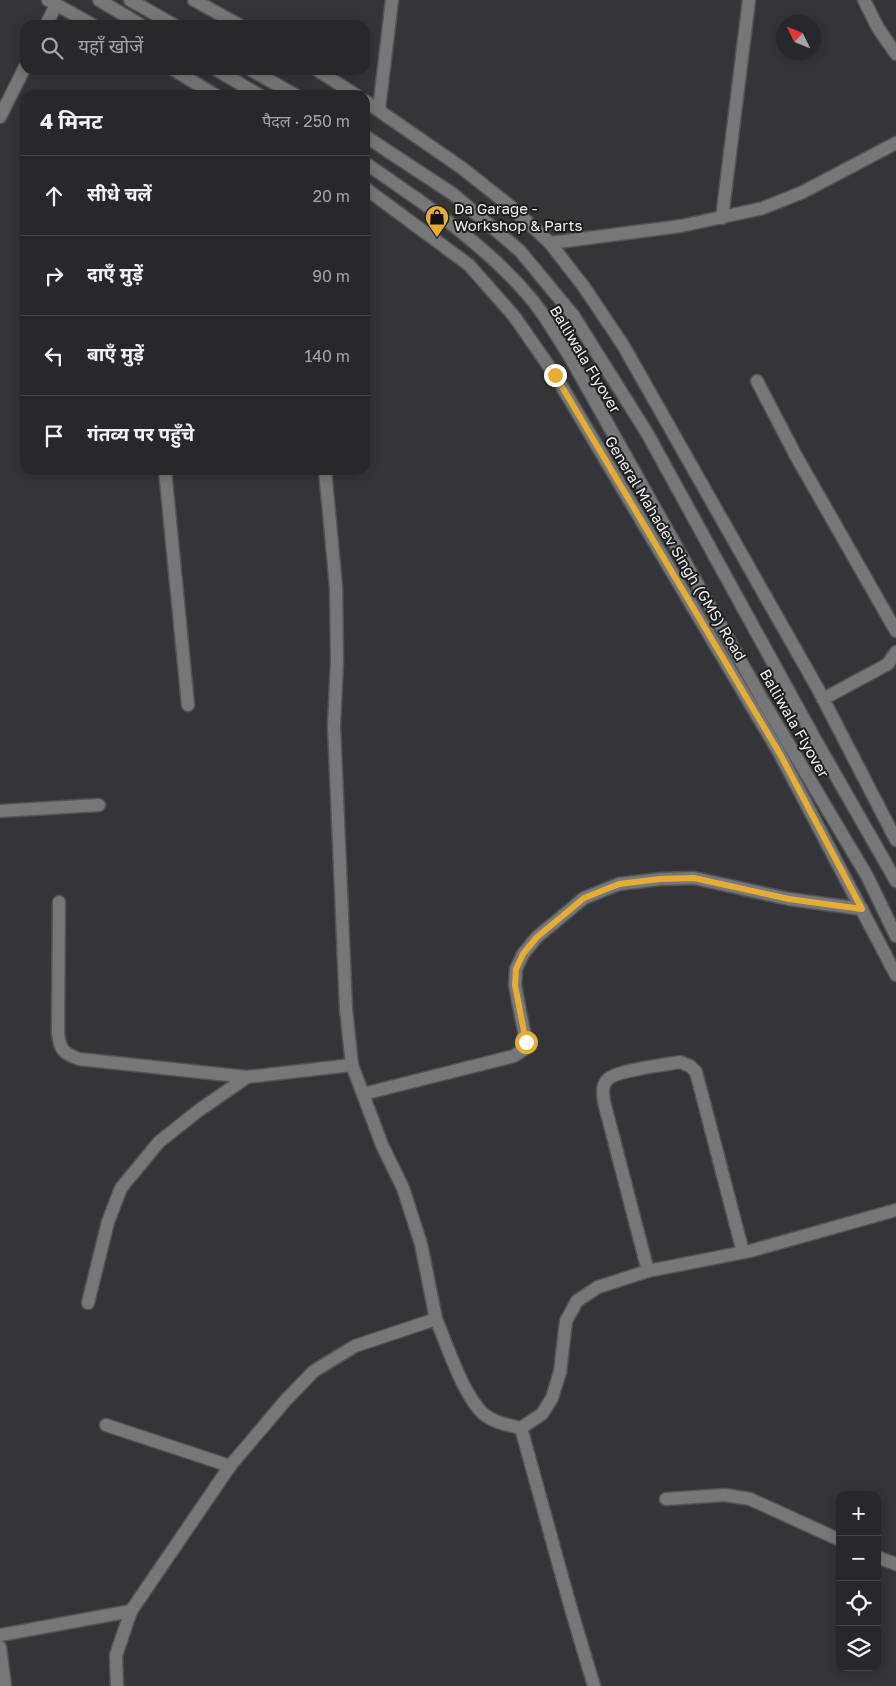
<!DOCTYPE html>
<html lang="hi">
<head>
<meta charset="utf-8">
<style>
  :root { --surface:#26282b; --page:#2e3033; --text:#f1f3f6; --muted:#a4a6a9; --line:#424447 }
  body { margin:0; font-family:"Golos Text","Noto Sans Devanagari",sans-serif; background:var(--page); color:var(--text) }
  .controls { position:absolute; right:15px; bottom:15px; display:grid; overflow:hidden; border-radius:10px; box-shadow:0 2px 12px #0003 }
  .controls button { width:45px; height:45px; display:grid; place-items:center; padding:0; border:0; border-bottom:1px solid var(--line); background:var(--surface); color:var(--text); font:25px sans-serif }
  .compass { position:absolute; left:776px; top:15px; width:45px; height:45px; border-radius:50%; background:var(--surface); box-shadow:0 2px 12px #0003; rotate:313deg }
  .stop { position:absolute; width:15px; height:15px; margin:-11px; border:4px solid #e5ad35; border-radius:50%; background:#fff }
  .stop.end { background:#e5ad35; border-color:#fff; box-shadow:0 1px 5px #0008 }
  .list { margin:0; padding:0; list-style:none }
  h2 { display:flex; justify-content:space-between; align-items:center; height:65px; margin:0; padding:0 20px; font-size:21px }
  h2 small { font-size:16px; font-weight:400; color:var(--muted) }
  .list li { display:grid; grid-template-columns:32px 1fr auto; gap:15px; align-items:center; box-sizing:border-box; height:80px; padding:0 20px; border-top:1px solid var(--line) }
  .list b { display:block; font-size:19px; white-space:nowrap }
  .list em { font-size:16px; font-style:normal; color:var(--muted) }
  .icon { flex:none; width:28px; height:28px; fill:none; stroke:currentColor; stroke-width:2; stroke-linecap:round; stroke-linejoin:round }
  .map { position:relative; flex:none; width:896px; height:1686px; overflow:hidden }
  .search { position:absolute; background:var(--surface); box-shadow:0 2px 12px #0003; left:20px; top:20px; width:350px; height:55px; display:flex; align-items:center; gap:12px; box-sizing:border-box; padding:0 18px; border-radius:15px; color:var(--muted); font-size:19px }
  .panel { position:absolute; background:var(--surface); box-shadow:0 2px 12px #0003; left:20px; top:90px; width:350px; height:385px; border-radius:15px }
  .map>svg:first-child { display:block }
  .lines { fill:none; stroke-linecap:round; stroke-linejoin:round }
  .minor-casing { stroke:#515357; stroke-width:15 }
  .minor { stroke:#767779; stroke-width:12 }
  .route { stroke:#e5ad35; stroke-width:6 }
  .labels { text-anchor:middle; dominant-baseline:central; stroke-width:4; stroke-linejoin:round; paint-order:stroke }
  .poi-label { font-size:15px; fill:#f1f2f4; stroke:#1c1d1e; text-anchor:start }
  .street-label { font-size:15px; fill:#f1f2f4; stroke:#1c1d1e }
</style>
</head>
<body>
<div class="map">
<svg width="896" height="1686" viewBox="0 0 896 1686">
  <rect width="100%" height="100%" fill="#333539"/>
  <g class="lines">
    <g class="minor-casing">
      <g id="minor">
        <polyline points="48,0 93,25"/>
        <polyline points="99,0 141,25"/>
        <polyline points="130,0 174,25"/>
        <polyline points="194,0 239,25"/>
        <polyline points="864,0 878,28 896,54"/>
        <polyline points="46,25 56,5"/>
        <polyline points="174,70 215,95"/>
        <polyline points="217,70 259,95"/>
        <polyline points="251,70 295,95"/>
        <polyline points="317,70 356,95"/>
        <polyline points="365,101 462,168 510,206 550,243 584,287 623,345 818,689 896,840"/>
        <polyline points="379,109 392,0"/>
        <polyline points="0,117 25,67"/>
        <polyline points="365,136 453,194 520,251 573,315 647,433 816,741 896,881"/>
        <path d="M365 163C425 204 487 245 533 301 546 317 557 337 569 355L763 701 867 876 896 936"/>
        <polyline points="365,188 469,265 514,316 555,375 780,754 896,975"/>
        <polyline points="722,218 749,0"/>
        <polyline points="550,243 681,226 763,208 803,192 896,143"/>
        <polyline points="757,381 796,456 896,631"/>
        <polyline points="165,470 188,705"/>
        <polyline points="823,699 888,664 896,652"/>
        <polyline points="0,811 99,805"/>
        <path d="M59 902 58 1033C60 1050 63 1053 79 1059L247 1077"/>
        <polyline points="363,1094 514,1056 523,1050 526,1042 515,985 516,969 523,954 537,937 584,898 619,884 660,879 694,878 789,899 862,909"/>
        <path d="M648 1271 604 1102C603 1094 601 1086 608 1079 617 1070 665 1065 680 1062L690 1066 696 1072 743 1252"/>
        <polyline points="88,1303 108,1222 121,1188 159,1142 198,1111 247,1077 352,1065"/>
        <path d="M436 1319C447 1345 464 1398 485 1415 495 1423 508 1425 521 1428L542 1414 552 1398 560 1372 566 1321 577 1301 598 1287 648 1271 750 1251 896 1210"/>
        <polyline points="106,1425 230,1466"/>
        <polyline points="521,1428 571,1609 594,1686"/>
        <polyline points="666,1499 725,1495 750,1499 840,1540"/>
        <polyline points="877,1557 896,1564"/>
        <polyline points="0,1635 131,1611"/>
        <polyline points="0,1647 5,1686"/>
        <polyline points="117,1686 116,1655 131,1611 230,1466 285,1401 314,1371 355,1346 436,1319 421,1244 403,1188 382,1145 352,1065 346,1009 334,726 337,660 336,587 325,470"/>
      </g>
    </g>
    <use href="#minor" class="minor"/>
  </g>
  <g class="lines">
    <polyline class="route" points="526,1042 515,985 516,969 523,954 537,937 584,898 619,884 660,879 694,878 789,899 862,909 780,754 555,375"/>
  </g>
  <defs>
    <g id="shop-pin" transform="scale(1.25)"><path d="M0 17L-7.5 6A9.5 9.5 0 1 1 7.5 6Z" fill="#e5ad35" stroke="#1c1d1e"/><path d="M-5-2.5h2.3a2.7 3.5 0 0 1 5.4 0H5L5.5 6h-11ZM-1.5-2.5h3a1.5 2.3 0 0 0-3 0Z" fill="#111"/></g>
  </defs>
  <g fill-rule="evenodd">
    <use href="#shop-pin" x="437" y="217"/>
  </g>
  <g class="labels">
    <g class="poi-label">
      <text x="454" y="208">Da Garage -<tspan x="454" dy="17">Workshop &amp; Parts</tspan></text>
    </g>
    <g class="street-label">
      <text transform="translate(586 359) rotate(59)">Balliwala Flyover</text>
      <text transform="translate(676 548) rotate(59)">General Mahadev Singh (GMS) Road</text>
      <text transform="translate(795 723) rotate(60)">Balliwala Flyover</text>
    </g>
  </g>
</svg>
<div class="controls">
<button>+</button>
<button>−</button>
<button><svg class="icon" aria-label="locate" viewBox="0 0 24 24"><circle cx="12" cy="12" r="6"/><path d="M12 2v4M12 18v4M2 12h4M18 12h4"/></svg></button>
<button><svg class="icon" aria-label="layers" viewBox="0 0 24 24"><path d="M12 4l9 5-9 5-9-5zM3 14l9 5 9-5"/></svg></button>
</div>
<svg class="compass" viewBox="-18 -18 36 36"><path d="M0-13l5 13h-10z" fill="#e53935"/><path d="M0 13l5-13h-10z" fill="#a4a6a9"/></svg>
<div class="stop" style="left:526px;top:1042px"></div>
<div class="stop end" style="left:555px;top:375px"></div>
<div class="search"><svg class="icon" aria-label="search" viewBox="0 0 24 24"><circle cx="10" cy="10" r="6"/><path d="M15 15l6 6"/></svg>यहाँ खोजें</div>
<section class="panel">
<h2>4 मिनट<small>पैदल · 250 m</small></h2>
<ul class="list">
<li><svg class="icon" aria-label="ahead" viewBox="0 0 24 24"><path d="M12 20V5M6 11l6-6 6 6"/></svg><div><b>सीधे चलें</b></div><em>20 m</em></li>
<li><svg class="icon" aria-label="right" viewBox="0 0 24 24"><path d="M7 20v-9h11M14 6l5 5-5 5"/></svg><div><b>दाएँ मुड़ें</b></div><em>90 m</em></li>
<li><svg class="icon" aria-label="left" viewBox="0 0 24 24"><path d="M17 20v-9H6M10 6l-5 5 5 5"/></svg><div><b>बाएँ मुड़ें</b></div><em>140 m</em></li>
<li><svg class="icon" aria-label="arrive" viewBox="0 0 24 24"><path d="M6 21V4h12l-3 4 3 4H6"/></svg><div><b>गंतव्य पर पहुँचे</b></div></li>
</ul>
</section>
</div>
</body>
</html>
